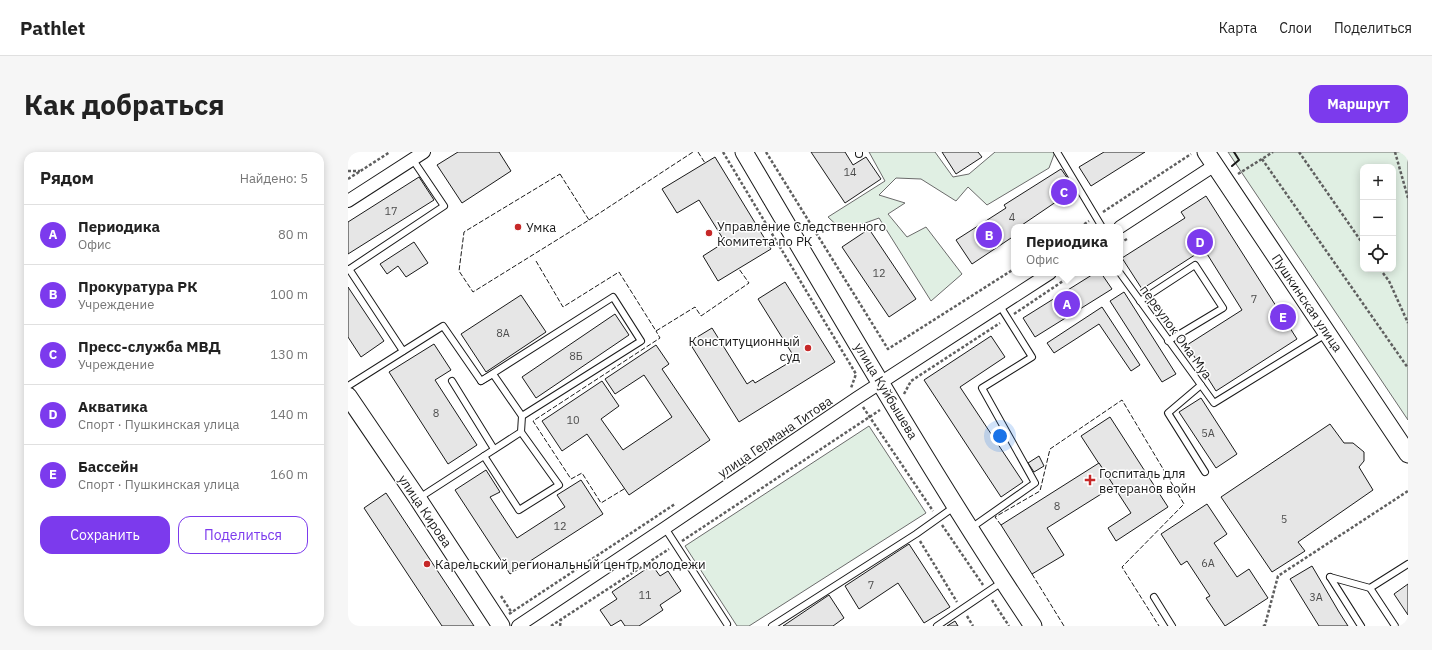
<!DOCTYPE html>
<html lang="ru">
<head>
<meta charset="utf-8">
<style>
  :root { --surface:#fff; --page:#f6f6f6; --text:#222; --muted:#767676; --line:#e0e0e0; --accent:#7c3aed }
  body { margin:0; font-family:"IBM Plex Sans",sans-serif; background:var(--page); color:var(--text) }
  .controls { position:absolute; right:12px; top:12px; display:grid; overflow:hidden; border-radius:8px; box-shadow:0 2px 10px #0003 }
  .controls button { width:36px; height:36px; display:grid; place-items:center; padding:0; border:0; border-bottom:1px solid var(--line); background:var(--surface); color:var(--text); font:20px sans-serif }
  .you { position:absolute; left:652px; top:284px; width:14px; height:14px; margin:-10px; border:3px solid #fff; border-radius:50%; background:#1a73e8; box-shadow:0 0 0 6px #1a73e833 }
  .badge { display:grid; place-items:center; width:26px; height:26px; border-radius:50%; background:var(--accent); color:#fff; font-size:13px; font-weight:700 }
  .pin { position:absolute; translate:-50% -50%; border:2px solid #fff; box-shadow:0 1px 4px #0006 }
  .popup { position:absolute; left:663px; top:72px; width:112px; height:52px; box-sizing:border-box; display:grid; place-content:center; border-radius:8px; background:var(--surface); filter:drop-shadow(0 1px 3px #0005); font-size:13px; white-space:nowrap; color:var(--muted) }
  .popup b { font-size:15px; color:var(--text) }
  .popup::after { content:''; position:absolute; left:50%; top:100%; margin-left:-8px; border:8px solid transparent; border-top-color:var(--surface) }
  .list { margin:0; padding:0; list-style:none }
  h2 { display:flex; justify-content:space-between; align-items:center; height:52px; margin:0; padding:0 16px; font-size:17px }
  h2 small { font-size:13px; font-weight:400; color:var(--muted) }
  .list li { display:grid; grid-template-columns:26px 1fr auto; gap:12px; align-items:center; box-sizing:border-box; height:60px; padding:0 16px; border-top:1px solid var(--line) }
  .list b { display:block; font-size:15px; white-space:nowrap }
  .list p { margin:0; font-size:13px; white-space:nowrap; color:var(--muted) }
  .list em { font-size:13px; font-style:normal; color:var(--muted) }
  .actions { display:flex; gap:8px; padding:12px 16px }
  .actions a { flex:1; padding:9px 0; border:1px solid var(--accent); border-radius:12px; text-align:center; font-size:14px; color:var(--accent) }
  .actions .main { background:var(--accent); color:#fff }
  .icon { flex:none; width:22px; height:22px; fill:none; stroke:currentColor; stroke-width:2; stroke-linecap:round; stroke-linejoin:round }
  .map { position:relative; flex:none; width:1060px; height:474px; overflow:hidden; border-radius:12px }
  header { display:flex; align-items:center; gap:24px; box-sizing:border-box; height:56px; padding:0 20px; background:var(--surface); border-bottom:1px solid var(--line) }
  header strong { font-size:19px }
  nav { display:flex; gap:22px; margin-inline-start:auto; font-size:14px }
  .intro { display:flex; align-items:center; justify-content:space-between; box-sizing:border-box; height:96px; padding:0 24px }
  h1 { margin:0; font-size:28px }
  .button { padding:10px 18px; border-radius:12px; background:var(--accent); color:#fff; font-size:14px; font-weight:700 }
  main { display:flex; gap:24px; padding:0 24px }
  aside { flex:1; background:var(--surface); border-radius:12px; box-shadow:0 2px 10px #0003 }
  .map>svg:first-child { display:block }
  .green { fill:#e0efe3; stroke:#6a6a6a; fill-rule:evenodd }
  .building { fill:#e6e6e6; stroke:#1a1a1a }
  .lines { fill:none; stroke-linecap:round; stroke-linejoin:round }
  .lane-casing { stroke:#1a1a1a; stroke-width:8 }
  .street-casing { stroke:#1a1a1a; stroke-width:14 }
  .secondary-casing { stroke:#1a1a1a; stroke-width:19 }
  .path { stroke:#5f5f5f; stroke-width:2.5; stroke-dasharray:3 2; stroke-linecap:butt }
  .lane { stroke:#fff; stroke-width:6 }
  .street { stroke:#fff; stroke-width:12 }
  .secondary { stroke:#fff; stroke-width:17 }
  .fence { stroke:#1a1a1a; stroke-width:1; stroke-dasharray:5 2; stroke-linecap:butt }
  .wall { stroke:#1a1a1a; stroke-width:2 }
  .poi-dot { fill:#c62828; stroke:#fff; stroke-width:1.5 }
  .labels { text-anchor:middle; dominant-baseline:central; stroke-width:3; stroke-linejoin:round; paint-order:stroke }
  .number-label { font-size:11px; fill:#4d4d4d }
  .poi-label { font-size:13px; fill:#1a1a1a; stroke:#fff; text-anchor:start }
  .street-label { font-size:13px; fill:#1a1a1a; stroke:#fff }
</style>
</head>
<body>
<header>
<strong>Pathlet</strong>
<nav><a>Карта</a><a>Слои</a><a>Поделиться</a></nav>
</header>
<div class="intro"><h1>Как добраться</h1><a class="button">Маршрут</a></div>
<main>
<aside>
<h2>Рядом<small>Найдено: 5</small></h2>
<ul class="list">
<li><span class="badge">A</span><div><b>Периодика</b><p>Офис</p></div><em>80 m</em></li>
<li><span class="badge">B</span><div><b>Прокуратура РК</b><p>Учреждение</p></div><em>100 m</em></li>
<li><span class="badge">C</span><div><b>Пресс-служба МВД</b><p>Учреждение</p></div><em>130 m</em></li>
<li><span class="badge">D</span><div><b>Акватика</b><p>Спорт · Пушкинская улица</p></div><em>140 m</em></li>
<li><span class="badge">E</span><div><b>Бассейн</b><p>Спорт · Пушкинская улица</p></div><em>160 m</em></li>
</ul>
<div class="actions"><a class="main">Сохранить</a><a>Поделиться</a></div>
</aside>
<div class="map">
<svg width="1060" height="474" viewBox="0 0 1060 474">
  <rect width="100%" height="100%" fill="#fff"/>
  <g class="green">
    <polygon points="521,0 587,0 605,25 621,22 647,0 707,0 701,16 639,53 620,35 608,49 573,27 548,26 531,43 557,51 540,62 559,85 578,75 614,122 583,149 531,66 495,79 480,65 537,29"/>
    <path d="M880 0H1060V268L902 33ZM1015 15H1045V117H1015Z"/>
    <polygon points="521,274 578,361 401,474 389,474 337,394"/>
  </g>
  <g class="building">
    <polygon points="110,0 151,0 163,19 114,51 89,13"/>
    <polygon points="463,0 497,0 505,13 518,5 533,27 497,51"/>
    <polygon points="594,0 630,0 634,5 608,22"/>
    <polygon points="756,0 797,0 743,34 731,15"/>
    <polygon points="367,5 423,97 370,129 355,104 377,90 351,48 329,61 314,37"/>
    <polygon points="713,17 727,37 671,75 666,75 666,84 624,112 608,88 658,56 656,53"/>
    <polygon points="71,25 86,48 0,102 0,70"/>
    <polygon points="858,44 949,187 868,239 839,193 894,158 856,97 794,137 774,106 837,66 833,60"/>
    <polygon points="521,77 568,147 541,165 494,95"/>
    <polygon points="66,90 80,111 58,125 50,114 39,122 32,112"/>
    <polygon points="747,121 753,121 764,137 687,185 675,166"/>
    <polygon points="437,130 487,210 391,270 341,190 364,176 399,232 405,228 407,231 442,210 439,206 445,203 410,147"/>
    <polygon points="0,135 36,189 13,205 0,185"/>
    <polygon points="776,140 828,222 814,230 762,149"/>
    <polygon points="173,143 198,180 138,220 113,182"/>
    <polygon points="754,155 792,213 783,219 751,172 706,201 699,191"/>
    <polygon points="267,162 281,183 188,246 174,225"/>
    <polygon points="643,184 657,205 612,235 675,330 653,345 576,228"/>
    <polygon points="86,192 103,218 87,228 129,293 100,312 41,220"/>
    <polygon points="308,193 321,212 314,217 362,288 281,343 239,282 214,299 194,269 254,229 271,254 253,267 275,298 324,265 296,223 267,242 257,227"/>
    <polygon points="853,246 889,302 868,316 831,260"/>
    <polygon points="762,265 820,355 768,389 760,376 783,361 733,284"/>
    <polygon points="982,272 996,291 1005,291 1016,300 1016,309 1011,315 1025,338 950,390 957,399 924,420 873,345"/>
    <polygon points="691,304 696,314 686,320 680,311"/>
    <polygon points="751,311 766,334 699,376 716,403 684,422 653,373"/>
    <polygon points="138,318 152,340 142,345 169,386 217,355 209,343 233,328 255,362 162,422 107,338"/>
    <polygon points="38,341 126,474 94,474 16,356"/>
    <polygon points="859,352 879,382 866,391 889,425 901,417 920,446 877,474 858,446 862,444 839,409 833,413 813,382"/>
    <polygon points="561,392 602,455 576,471 550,431 511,457 497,434"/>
    <polygon points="304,413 312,424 320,419 333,439 312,453 315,458 291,474 277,474 273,468 263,474 252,458 269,447 264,440"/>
    <polygon points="964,414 991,460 1000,474 971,474 942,427"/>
    <polygon points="1060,432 1060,463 1046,442"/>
    <polygon points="481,443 496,466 485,474 435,474"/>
    <polygon points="607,469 610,474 599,474"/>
  </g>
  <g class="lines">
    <g class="lane-casing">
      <g id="lane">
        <polyline points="511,0 511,2"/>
        <polyline points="709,0 754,75"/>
        <polyline points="1,117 55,199"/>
        <polyline points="0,118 96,54 65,8"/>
        <polyline points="772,121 866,251 978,182"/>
        <polyline points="792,149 847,113 875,156 820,189"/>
        <polyline points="104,229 146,297"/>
        <polyline points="133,229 265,145 293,189 174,264"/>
        <polyline points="853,233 820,261 857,320"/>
        <polyline points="0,234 95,174 133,229 145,222 174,264 173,280 136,304"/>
        <polyline points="71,346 136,304 171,358 211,333 173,280"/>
        <polyline points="317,376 379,472"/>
        <polyline points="623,376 687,331 634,236 684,205 652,154"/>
        <polyline points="982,425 1022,436 1060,412"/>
        <polyline points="982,425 1013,474"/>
        <polyline points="1022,436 1047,474"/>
        <polyline points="806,445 824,474"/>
        <polyline points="424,474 568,382 606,355"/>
        <polyline points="589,474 654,430"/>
      </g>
    </g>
    <g class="street-casing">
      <g id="street">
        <polyline points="0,49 76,0"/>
        <polyline points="772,75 867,13"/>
        <polyline points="170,474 317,376 509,246 702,121"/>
      </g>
    </g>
    <g class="secondary-casing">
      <g id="secondary">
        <path d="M396 0C490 159 582 320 685 474"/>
        <polyline points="858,0 1060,302"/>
        <polyline points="0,244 70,347 153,474"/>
      </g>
    </g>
    <g class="path">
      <polyline points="375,0 508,222 503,236"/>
      <polyline points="418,0 540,197 666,117"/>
      <polyline points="951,0 1015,92"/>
      <polyline points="1047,0 1060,46"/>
      <polyline points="914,7 1060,216"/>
      <polyline points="0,19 12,19"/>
      <polyline points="890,22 925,0"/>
      <polyline points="0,27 42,0"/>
      <polyline points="755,60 843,2"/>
      <polyline points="732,75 741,69"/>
      <polyline points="772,91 779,87"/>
      <polyline points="1032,117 1041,129 1060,171"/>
      <polyline points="666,162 727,121"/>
      <polyline points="556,242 563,229 652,171"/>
      <polyline points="515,255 585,359"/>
      <polyline points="594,373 635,433"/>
      <polyline points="334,389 532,258"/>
      <polyline points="572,389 609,450"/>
      <polyline points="153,444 164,461"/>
      <polyline points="644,448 661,474"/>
      <polyline points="161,462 327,352"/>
      <polyline points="619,464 625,474"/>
      <polyline points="203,474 321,397"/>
      <polyline points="212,474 213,468"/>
      <polyline points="915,474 917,473 930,424 1060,339"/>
    </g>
    <use href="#lane" class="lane"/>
    <use href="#street" class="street"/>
    <use href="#secondary" class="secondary"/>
    <g class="fence">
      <polyline points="350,0 357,11"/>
      <polygon points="212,22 241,68 125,140 111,119 116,80"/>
      <polyline points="241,68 345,0"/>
      <polyline points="188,109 215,155 271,120 308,179 347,155 353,164 401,131 391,117"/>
      <polyline points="276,337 253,351 234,321 223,327 185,269 312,186 308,179"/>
      <polyline points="653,373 647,365 692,339 702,297 774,248 836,352 774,415 811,474"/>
      <polyline points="684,422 716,474"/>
    </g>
    <polyline class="wall" points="884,14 891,8 886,0"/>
  </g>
  <g class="poi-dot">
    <circle cx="170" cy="75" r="4"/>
    <circle cx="361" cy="81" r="4"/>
    <circle cx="460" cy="196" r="4"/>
    <path d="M740 322h4v4h4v4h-4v4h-4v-4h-4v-4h4z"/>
    <circle cx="79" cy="412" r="4"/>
  </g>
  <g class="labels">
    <g class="number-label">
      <text x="502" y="20">14</text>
      <text x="43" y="59">17</text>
      <text x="664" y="65">4</text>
      <text x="531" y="121">12</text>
      <text x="906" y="147">7</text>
      <text x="155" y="181">8А</text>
      <text x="228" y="204">8Б</text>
      <text x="88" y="261">8</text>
      <text x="225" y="268">10</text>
      <text x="860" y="281">5А</text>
      <text x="709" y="354">8</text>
      <text x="936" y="367">5</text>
      <text x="212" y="374">12</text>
      <text x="860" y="411">6А</text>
      <text x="523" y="433">7</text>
      <text x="297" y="443">11</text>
      <text x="968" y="445">3А</text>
    </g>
    <g class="poi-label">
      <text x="369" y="74">Управление Следственного<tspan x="369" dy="15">Комитета по РК</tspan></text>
      <text x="178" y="75">Умка</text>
      <text x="452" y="189" text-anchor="end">Конституционный<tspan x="452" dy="15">суд</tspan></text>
      <text x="751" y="321">Госпиталь для<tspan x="751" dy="15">ветеранов войн</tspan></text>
      <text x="87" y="412">Карельский региональный центр молодежи</text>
    </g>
    <g class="street-label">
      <text transform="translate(959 151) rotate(56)">Пушкинская улица</text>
      <text transform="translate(828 180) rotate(54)">переулок Ома Муа</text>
      <text transform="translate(538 239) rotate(59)">улица Куйбышева</text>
      <text transform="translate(427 285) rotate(-34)">улица Германа Титова</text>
      <text transform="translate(77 359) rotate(56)">улица Кирова</text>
    </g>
  </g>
</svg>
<div class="controls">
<button>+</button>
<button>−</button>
<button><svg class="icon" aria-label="locate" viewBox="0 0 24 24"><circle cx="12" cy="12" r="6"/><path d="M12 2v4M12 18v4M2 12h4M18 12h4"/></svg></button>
</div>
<div class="you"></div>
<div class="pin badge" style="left:719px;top:152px">A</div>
<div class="popup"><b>Периодика</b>Офис</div>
<div class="pin badge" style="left:641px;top:83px">B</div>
<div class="pin badge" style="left:716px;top:40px">C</div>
<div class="pin badge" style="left:852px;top:90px">D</div>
<div class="pin badge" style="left:935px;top:165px">E</div>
</div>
</main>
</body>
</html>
